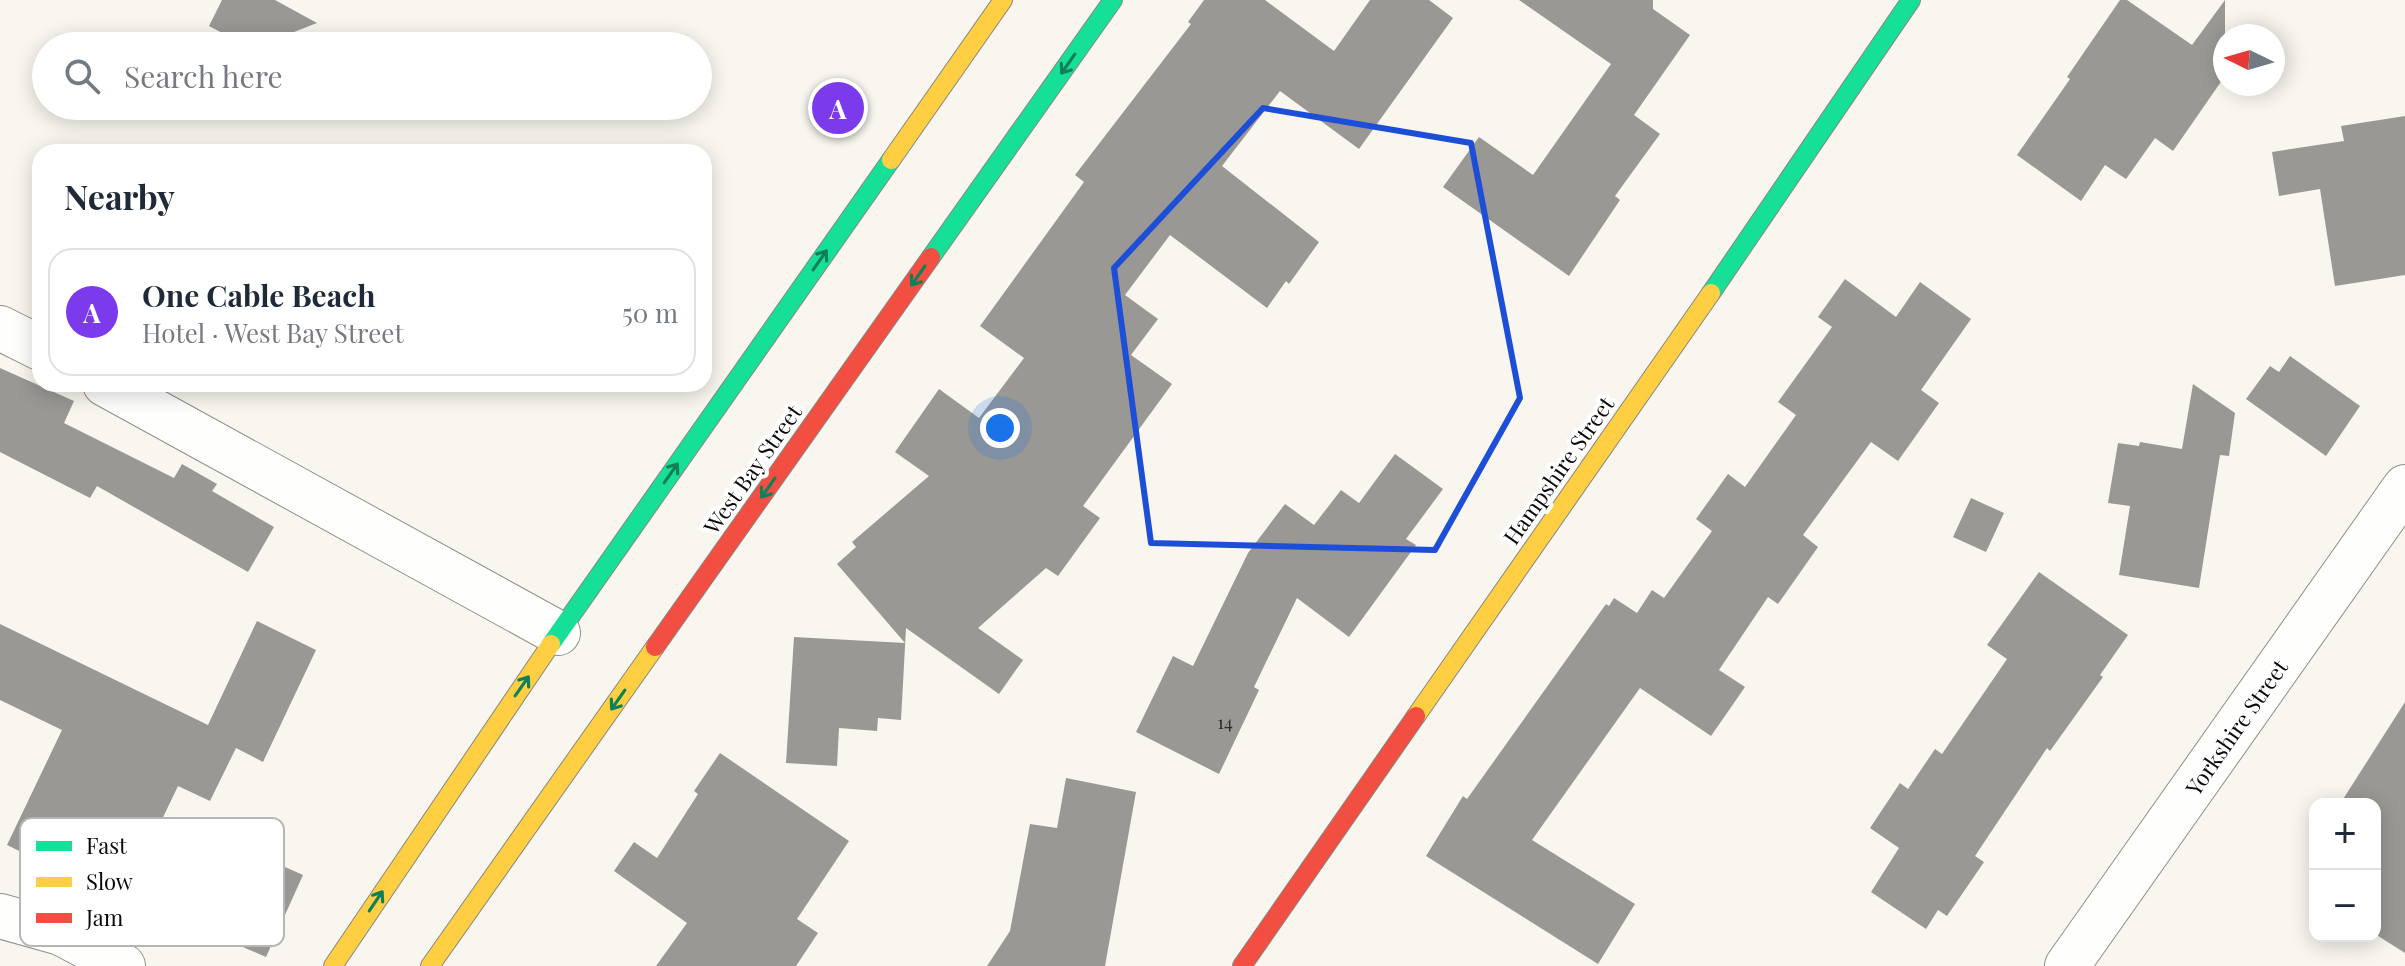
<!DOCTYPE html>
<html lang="en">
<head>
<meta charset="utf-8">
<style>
  :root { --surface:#fff; --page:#f2f2f3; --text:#1f2937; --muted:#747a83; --line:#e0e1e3; --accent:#7c3aed }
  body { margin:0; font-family:"Playfair Display",serif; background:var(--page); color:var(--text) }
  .controls { position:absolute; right:24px; bottom:24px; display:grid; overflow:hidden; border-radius:16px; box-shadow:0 4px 20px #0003 }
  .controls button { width:72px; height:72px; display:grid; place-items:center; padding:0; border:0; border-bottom:2px solid var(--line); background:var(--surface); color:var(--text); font:40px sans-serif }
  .compass { position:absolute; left:2213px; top:24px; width:72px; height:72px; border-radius:50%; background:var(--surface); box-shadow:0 4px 20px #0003; rotate:275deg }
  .you { position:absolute; left:1000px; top:428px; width:28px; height:28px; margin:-20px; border:6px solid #fff; border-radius:50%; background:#1a73e8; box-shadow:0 0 0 12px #1a73e833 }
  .badge { display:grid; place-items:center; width:52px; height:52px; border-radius:50%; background:var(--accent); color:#fff; font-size:26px; font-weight:700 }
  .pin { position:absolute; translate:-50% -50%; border:4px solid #fff; box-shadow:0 2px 8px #0006 }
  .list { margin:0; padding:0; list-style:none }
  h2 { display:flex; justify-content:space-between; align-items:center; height:104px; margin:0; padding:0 32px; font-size:34px }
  h2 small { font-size:26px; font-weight:400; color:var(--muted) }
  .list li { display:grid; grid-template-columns:52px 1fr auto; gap:24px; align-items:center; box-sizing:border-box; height:128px; margin:0 16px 16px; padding:0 16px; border:2px solid var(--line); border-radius:24px }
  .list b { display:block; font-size:30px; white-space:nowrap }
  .list p { margin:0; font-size:26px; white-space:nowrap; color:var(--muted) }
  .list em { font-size:26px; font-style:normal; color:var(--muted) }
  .icon { flex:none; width:44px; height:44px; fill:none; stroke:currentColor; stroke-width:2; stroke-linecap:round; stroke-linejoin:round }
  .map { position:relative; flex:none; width:2405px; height:966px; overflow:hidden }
  .search { position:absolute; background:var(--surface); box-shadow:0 4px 20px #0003; left:32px; top:32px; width:680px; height:88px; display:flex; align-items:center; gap:20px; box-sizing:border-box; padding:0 28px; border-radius:44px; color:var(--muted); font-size:30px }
  .panel { position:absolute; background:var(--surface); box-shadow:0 4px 20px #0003; left:32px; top:144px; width:680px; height:248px; border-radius:24px }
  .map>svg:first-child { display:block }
  .building { fill:#9a9894 }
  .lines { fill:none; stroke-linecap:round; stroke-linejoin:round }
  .street-casing { stroke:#91908d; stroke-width:46 }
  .fast-casing { stroke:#888783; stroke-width:20 }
  .slow-casing { stroke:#888783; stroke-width:20 }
  .jam-casing { stroke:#888783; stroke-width:20 }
  .street { stroke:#fefefc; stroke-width:44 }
  .fast { stroke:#16e098; stroke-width:18 }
  .slow { stroke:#ffcf43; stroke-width:18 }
  .jam { stroke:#f24e42; stroke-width:18 }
  .oneway { stroke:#118058 }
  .marked { fill:none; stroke:#1d4ed8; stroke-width:6; stroke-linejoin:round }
  .labels { text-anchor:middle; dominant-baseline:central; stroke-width:8; stroke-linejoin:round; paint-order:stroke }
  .number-label { font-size:18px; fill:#2e2e2c }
  .street-label { font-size:22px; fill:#0a0a0a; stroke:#fff }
  .key { fill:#fff; stroke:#b6b6b6; stroke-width:2 }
  .key-label { font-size:22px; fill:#0a0a0a }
</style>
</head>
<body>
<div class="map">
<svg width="2405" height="966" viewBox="0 0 2405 966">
  <rect width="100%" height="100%" fill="#f8f6ee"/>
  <g class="building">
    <polygon points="222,0 275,0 317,23 258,46 247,46 209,26"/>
    <polygon points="1204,0 1265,0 1334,51 1370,0 1429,0 1453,18 1359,149 1280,91 1222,166 1319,242 1289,284 1286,281 1267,308 1170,235 1125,295 1158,319 1131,355 1172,384 1083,506 1100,518 1058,576 1046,568 978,628 1023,660 999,694 906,628 901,720 878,718 877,731 839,728 837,766 786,763 794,637 905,643 837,564 856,547 852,542 929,476 895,452 939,389 979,418 1024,358 980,326 1084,182 1075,175 1191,24 1188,22"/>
    <polygon points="1519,0 1653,0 1653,9 1690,35 1634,115 1660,134 1615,196 1620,200 1569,276 1443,187 1479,137 1533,175 1611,64"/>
    <polygon points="2120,0 2127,0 2192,45 2225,0 2225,76 2173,151 2155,138 2126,179 2105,165 2081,201 2017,155 2070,79 2067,77"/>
    <polygon points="2405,116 2405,275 2335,286 2320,189 2279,196 2272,152 2344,141 2341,126"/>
    <polygon points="1845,279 1896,317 1920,282 1971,319 1921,390 1939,403 1898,461 1871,442 1803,535 1818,547 1778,604 1768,597 1719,670 1745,687 1711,736 1640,688 1532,840 1635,904 1598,964 1426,856 1463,796 1467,799 1606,604 1609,606 1614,598 1637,613 1652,590 1664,598 1712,531 1696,519 1728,474 1745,487 1796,415 1778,402 1832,327 1818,317"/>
    <polygon points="2290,356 2360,406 2326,456 2246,399 2270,366 2279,372"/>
    <polygon points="0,368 74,401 64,423 174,478 182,464 217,484 212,491 274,527 248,572 97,486 90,498 0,452"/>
    <polygon points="2193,384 2235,413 2229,456 2220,455 2199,588 2119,575 2130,506 2108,503 2118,443 2139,446 2140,442 2182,449"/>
    <polygon points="1395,454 1443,489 1406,539 1416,545 1349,637 1297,598 1254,687 1259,690 1219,774 1136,732 1173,656 1193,666 1248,553 1285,504 1314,525 1341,490 1359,503"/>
    <polygon points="1971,498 2004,513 1986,552 1953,537"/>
    <polygon points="2039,572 2128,635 2100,675 2103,677 2050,751 2047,748 1975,856 1984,862 1947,916 1938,910 1926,929 1871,892 1899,848 1870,828 1900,783 1908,789 1935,749 1942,754 2007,659 1987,645"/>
    <polygon points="257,621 316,650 263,762 236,748 210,801 178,786 113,922 44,888 54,868 7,845 62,730 0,700 0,624 208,725"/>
    <polygon points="2405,702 2405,953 2375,934 2375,804 2340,804"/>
    <polygon points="720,753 849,841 797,919 818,933 796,966 656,966 687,923 614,871 634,842 657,858 698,794 694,791"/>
    <polygon points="1066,778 1136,792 1105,966 987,966 1010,931 1030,824 1057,828"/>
    <polygon points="233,844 303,875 266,957 197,927"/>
  </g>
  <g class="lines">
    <g class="street-casing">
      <g id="street">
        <polyline points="0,328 40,348"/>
        <polyline points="105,384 558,633"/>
        <polyline points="0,916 61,933 123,966"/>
        <polyline points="2067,966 2405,487"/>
      </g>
    </g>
    <g class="fast-casing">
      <g id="fast">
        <polyline points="931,257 1113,0"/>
        <polyline points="1711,293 1911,0"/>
        <polyline points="551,644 891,160"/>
      </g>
    </g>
    <g class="slow-casing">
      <g id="slow">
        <polyline points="891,160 1003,0"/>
        <polyline points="1416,716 1711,293"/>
        <polyline points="333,966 551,644"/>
        <polyline points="430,966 655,647"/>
      </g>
    </g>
    <g class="jam-casing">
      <g id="jam">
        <polyline points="655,647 931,257"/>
        <polyline points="1242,966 1416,716"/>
      </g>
    </g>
    <use href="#street" class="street"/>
    <use href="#fast" class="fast"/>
    <use href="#slow" class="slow"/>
    <use href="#jam" class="jam"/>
  </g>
  <defs><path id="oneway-shaft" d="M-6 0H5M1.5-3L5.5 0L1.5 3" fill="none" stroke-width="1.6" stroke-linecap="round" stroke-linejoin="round" transform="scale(2)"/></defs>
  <g class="oneway">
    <use href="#oneway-shaft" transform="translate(1068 64) rotate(125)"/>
    <use href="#oneway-shaft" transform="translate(820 260) rotate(-55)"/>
    <use href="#oneway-shaft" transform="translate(918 276) rotate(125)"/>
    <use href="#oneway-shaft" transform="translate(671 473) rotate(-55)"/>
    <use href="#oneway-shaft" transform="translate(768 488) rotate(125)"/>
    <use href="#oneway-shaft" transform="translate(522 686) rotate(-55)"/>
    <use href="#oneway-shaft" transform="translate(618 700) rotate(125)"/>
    <use href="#oneway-shaft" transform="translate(376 901) rotate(-56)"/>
  </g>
  <path class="marked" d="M1263 108 1471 143 1520 398 1435 550 1151 543 1114 268Z"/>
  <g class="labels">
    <g class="number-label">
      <text x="1225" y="722">14</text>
    </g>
    <g class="street-label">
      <text transform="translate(752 469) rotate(-55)">West Bay Street</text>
      <text transform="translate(1558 470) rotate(-55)">Hampshire Street</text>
      <text transform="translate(2236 727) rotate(-55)">Yorkshire Street</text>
    </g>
  </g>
  <rect x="20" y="818" width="264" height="128" rx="12" class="key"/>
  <rect x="36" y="841" width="36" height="10" fill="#16e098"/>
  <rect x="36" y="877" width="36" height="10" fill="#ffcf43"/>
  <rect x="36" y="913" width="36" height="10" fill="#f24e42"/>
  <g class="key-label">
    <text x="86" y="854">Fast</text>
    <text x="86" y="890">Slow</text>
    <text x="86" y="926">Jam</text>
  </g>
</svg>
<div class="controls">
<button>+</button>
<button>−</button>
</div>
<svg class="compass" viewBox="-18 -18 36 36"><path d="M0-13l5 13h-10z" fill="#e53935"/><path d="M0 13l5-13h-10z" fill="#747a83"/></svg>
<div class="you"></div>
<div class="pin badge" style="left:838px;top:108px">A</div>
<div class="search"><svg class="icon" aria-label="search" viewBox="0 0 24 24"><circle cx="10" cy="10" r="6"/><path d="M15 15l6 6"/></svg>Search here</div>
<section class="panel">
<h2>Nearby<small></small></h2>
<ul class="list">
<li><span class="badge">A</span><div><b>One Cable Beach</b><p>Hotel · West Bay Street</p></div><em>50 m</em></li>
</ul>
</section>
</div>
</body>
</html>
